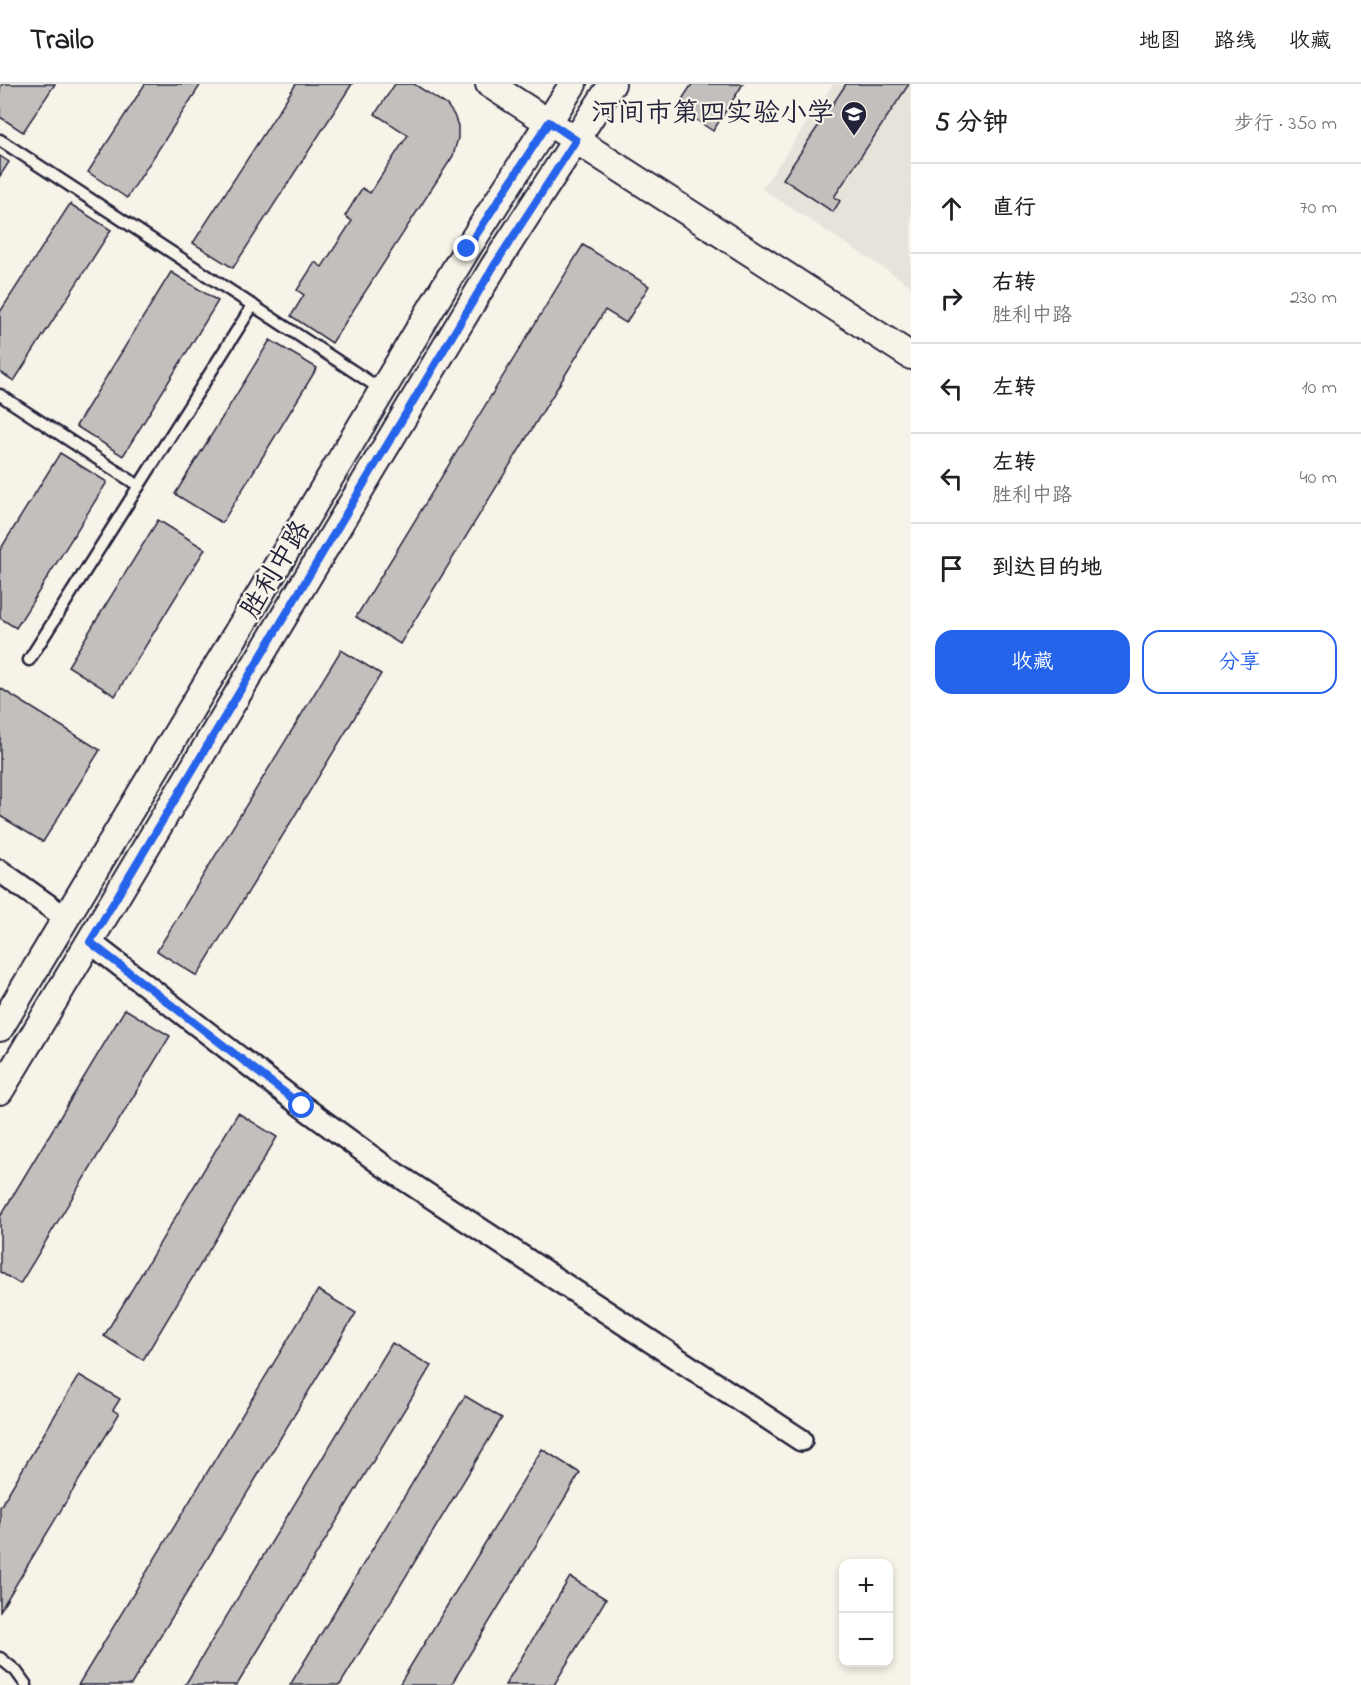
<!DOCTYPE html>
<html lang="zh">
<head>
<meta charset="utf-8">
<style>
  :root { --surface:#fff; --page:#f2f2f2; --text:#202124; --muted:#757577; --line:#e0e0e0; --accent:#2563eb }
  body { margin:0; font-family:"Indie Flower","LXGW WenKai TC",sans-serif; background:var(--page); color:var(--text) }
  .controls { position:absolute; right:18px; bottom:18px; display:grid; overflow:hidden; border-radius:12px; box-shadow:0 3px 9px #0003 }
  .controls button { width:54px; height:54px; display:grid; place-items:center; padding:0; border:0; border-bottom:2px solid var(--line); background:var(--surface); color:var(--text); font:30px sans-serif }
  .stop { position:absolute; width:18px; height:18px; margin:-14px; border:4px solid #2563eb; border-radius:50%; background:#fff }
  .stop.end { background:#2563eb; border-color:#fff; box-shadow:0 2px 6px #0008 }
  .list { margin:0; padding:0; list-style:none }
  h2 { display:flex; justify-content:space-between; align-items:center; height:78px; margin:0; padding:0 24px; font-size:26px }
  h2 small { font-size:20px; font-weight:400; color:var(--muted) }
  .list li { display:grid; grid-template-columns:39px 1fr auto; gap:18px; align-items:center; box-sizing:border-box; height:90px; padding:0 24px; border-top:2px solid var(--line) }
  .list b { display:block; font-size:22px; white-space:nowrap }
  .list p { margin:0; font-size:20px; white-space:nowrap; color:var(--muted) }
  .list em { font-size:20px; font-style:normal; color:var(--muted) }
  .actions { display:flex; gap:12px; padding:18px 24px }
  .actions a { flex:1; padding:14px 0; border:2px solid var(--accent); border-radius:18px; text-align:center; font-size:21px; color:var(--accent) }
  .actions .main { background:var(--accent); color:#fff }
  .icon { flex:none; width:33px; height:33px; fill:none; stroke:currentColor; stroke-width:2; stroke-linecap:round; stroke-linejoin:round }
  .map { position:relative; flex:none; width:911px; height:1601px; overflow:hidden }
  header { display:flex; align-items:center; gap:36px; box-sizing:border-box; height:84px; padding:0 30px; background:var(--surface); border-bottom:2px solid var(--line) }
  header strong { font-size:28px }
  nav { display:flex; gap:33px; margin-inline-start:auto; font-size:21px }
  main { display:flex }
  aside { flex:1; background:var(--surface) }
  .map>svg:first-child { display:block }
  .built { fill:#e7e3db }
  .building { fill:#c2bfbd; stroke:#22223b; stroke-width:1.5 }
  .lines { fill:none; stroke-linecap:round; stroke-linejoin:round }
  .service-casing { stroke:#22223b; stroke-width:15 }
  .minor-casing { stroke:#22223b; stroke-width:26 }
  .tertiary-casing { stroke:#22223b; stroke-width:30 }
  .service { stroke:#f7f3e8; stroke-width:10 }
  .minor { stroke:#f7f3e8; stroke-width:21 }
  .tertiary { stroke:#f7f3e8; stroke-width:26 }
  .route { stroke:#2563eb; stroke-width:8 }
  .labels { text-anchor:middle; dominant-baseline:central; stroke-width:4.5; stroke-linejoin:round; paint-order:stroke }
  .poi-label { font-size:27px; fill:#22223b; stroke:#f7f3e8; text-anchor:end }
  .street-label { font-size:27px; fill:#22223b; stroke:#f7f3e8 }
</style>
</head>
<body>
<header>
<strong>Trailo</strong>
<nav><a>地图</a><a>路线</a><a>收藏</a></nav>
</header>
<main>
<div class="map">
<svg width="911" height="1601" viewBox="0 0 911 1601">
  <rect width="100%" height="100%" fill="#f7f3e8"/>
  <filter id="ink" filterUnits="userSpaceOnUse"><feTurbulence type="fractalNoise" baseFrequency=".0167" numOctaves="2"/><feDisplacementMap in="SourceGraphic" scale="12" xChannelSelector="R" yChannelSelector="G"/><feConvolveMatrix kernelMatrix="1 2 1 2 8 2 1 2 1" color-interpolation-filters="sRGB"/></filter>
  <g filter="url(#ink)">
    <polygon class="built" points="833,0 911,0 911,202 762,105"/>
    <g class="building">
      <polygon points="2,0 55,0 23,48 0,33 0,4"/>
      <polygon points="145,0 201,0 127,114 88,88"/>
      <polygon points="296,0 352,0 233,184 193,159"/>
      <polygon points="395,0 414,0 447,21 454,31 458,42 458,54 453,72 332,259 291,232 304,211 297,206 315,178 322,183 352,137 345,132 362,104 370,109 408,51 375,30"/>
      <polygon points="692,0 743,0 713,47 677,23"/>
      <polygon points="846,0 909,0 834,113 840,117 833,128 783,95"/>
      <polygon points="0,72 9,78 0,92"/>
      <polygon points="70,120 111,146 14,297 0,288 0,228"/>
      <polygon points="583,161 649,202 626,239 605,226 400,560 356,533"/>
      <polygon points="171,188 218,217 123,372 76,342"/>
      <polygon points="270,256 317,284 222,439 175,410"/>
      <polygon points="60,369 107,398 16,544 0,534 0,466"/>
      <polygon points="158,436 205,465 115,612 68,582"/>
      <polygon points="341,566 381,590 197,892 157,867"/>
      <polygon points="0,604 100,666 43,758 0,732"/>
      <polygon points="125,925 170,952 20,1200 0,1188 0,1133"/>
      <polygon points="238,1029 277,1053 143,1276 104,1252"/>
      <polygon points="318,1206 356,1229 131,1601 78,1601"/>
      <polygon points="392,1259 431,1282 237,1601 185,1601"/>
      <polygon points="79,1291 120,1315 113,1326 119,1330 0,1527 0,1423"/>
      <polygon points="465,1312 502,1334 340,1601 290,1601"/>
      <polygon points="542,1365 580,1389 451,1601 399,1601"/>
      <polygon points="570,1493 606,1515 554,1601 505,1601"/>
    </g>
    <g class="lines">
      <g class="service-casing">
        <g id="service">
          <polyline points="0,56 382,306"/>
          <polyline points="0,311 139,402"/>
          <polyline points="29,576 253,221"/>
          <polyline points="0,1574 16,1587 26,1601"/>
        </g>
      </g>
      <g class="minor-casing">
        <g id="minor">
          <polyline points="0,787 66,834"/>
          <polyline points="90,858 302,1022 384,1082 801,1356"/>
        </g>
      </g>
      <g class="tertiary-casing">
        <g id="tertiary">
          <polyline points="489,0 911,272"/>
          <polyline points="0,944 467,165 573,0"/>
          <polyline points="0,1007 494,182 612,0"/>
        </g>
      </g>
      <use href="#service" class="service"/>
      <use href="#minor" class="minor"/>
      <use href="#tertiary" class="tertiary"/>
    </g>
  </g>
  <g class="lines" filter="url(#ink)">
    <polyline class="route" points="302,1022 90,858 494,182 576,56 549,38 467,165"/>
  </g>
  <defs>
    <g id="school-pin" transform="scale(1.35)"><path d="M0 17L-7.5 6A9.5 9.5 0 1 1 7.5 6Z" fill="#22223b" stroke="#f7f3e8"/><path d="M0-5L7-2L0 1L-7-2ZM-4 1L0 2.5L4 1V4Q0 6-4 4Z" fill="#fff"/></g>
  </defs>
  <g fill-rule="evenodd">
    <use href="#school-pin" x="854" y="30"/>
  </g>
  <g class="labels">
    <g class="poi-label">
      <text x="834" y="30">河间市第四实验小学</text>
    </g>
    <g class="street-label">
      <text transform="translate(277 486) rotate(-59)">胜利中路</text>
    </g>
  </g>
</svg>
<div class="controls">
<button>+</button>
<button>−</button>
</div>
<div class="stop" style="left:302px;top:1022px"></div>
<div class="stop end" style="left:467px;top:165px"></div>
</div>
<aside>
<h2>5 分钟<small>步行 · 350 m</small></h2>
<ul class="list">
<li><svg class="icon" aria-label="ahead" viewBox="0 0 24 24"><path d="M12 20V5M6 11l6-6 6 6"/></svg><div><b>直行</b></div><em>70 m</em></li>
<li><svg class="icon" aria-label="right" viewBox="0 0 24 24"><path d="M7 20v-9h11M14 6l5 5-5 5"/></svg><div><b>右转</b><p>胜利中路</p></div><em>230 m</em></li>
<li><svg class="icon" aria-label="left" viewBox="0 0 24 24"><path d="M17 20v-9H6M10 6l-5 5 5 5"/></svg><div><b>左转</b></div><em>10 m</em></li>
<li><svg class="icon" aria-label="left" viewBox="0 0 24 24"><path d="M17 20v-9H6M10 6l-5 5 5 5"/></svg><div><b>左转</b><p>胜利中路</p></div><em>40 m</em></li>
<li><svg class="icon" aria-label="arrive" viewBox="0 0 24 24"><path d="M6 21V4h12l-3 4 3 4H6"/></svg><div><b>到达目的地</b></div></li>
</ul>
<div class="actions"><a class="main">收藏</a><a>分享</a></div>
</aside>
</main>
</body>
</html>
